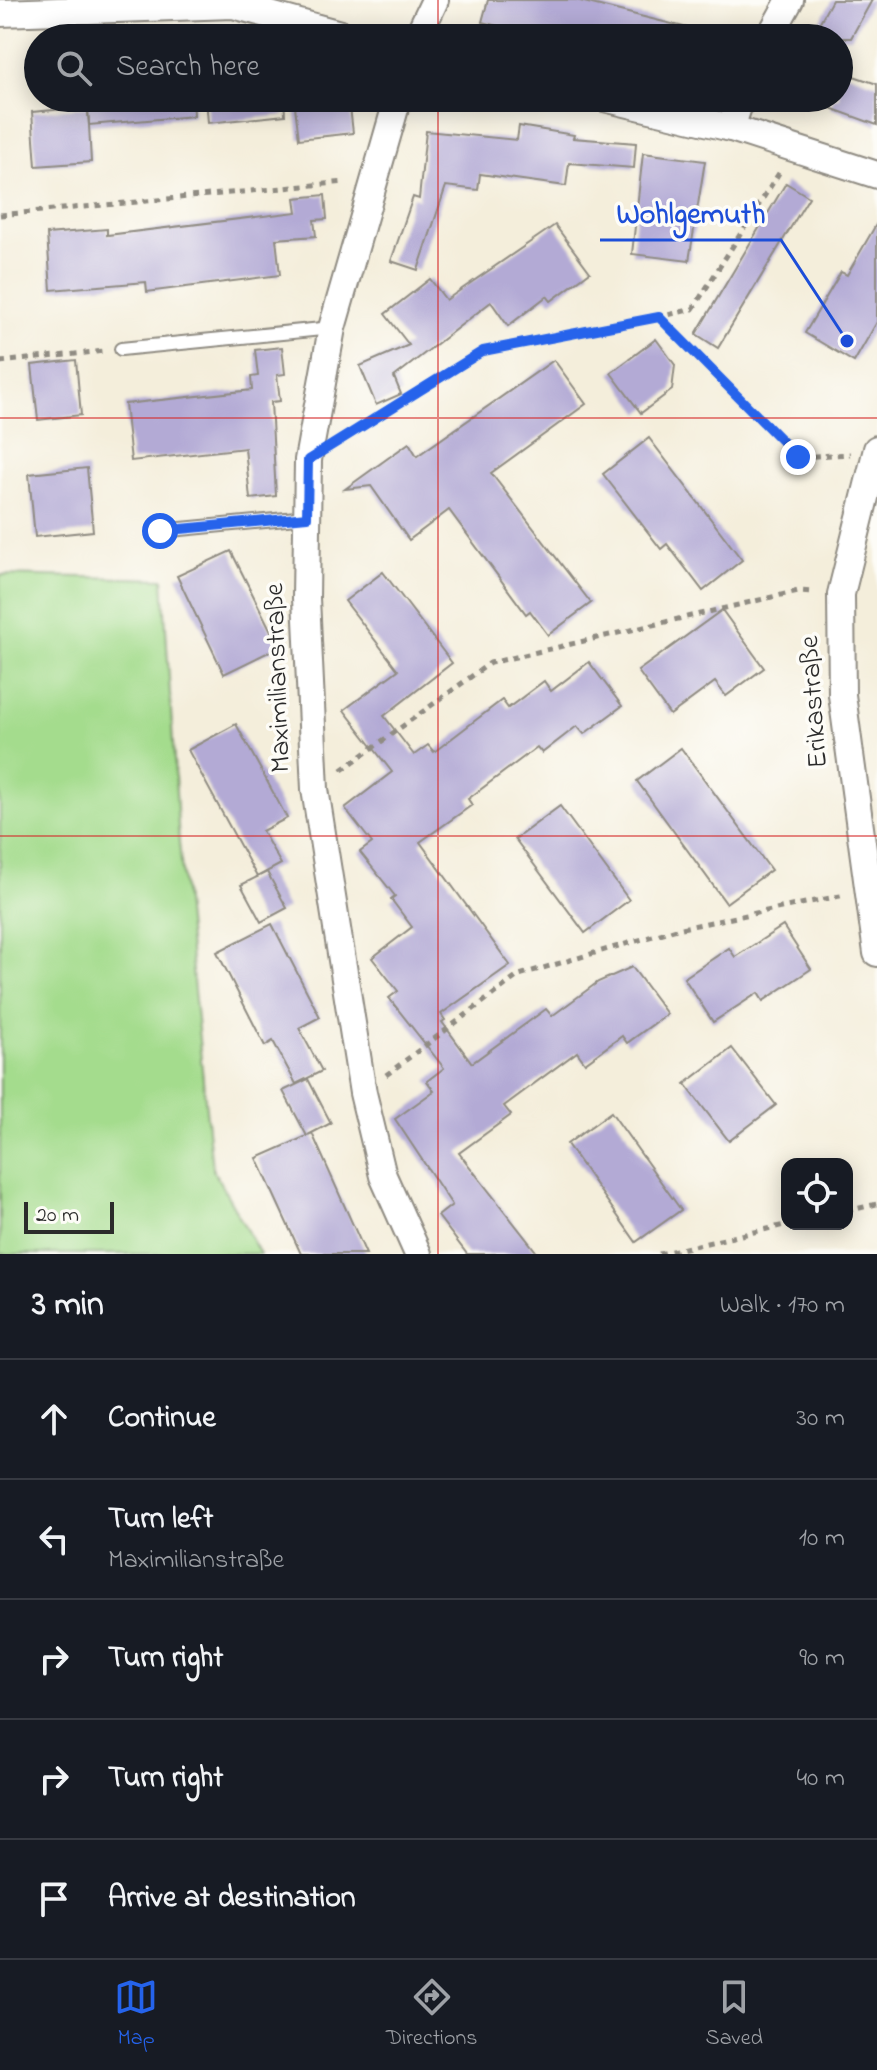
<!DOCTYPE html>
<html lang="en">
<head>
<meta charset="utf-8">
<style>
  :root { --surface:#171b24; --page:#242831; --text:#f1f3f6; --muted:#9ea1a6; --line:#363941; --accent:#2563eb }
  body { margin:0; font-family:"Indie Flower",sans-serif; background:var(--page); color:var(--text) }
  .controls { position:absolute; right:24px; bottom:24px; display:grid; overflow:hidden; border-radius:16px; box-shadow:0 4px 20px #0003 }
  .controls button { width:72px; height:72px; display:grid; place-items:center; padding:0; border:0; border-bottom:2px solid var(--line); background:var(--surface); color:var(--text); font:40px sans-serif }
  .scale { position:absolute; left:24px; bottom:20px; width:90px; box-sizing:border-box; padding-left:8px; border:4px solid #2b2b2b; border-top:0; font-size:22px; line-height:28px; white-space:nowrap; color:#2b2b2b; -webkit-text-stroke:6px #fdfcf7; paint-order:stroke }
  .stop { position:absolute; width:24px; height:24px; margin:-18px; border:6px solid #2563eb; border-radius:50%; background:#fff }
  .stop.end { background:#2563eb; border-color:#fff; box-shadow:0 2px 8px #0008 }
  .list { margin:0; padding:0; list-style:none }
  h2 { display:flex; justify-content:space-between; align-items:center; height:104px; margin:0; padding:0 32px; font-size:34px }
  h2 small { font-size:26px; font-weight:400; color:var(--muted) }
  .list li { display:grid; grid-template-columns:52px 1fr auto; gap:24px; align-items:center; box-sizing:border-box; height:120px; padding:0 32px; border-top:2px solid var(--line) }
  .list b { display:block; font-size:30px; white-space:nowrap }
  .list p { margin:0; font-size:26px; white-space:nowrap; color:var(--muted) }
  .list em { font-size:26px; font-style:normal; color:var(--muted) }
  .icon { flex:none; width:44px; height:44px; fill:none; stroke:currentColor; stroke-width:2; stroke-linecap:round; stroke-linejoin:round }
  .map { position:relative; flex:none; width:877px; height:1254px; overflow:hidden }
  .search { position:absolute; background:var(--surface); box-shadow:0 4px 20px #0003; left:24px; right:24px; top:24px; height:88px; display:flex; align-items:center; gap:20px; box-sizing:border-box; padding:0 28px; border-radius:44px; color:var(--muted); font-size:30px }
  .sheet { height:704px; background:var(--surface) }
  nav { display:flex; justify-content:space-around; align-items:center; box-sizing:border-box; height:112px; border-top:2px solid var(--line); background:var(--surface); font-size:22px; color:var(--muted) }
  nav a { display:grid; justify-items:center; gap:4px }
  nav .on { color:var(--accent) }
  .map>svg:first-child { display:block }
  .green { fill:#a4dc8d; stroke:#68845c; stroke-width:2 }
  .building { fill:#b3aad5 }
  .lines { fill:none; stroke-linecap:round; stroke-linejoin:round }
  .lane-casing { stroke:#908c83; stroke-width:16 }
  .street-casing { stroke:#908c83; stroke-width:30 }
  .path { stroke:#908c83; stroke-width:5; stroke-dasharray:6 6; stroke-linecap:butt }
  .lane { stroke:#fff; stroke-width:12 }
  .street { stroke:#fff; stroke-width:26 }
  .route { stroke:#2563eb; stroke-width:10 }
  .grid { fill:none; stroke:#d62828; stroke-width:2; stroke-opacity:0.55 }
  .labels { text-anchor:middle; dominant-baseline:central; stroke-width:7; stroke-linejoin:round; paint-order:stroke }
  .street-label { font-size:28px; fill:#2b2b2b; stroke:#fdfcf7 }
  .leader { fill:none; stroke:#1d4ed8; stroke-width:3 }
  .callout-dot { fill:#1d4ed8; stroke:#fdfcf7; stroke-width:3 }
  .callout-label { font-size:30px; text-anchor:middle; font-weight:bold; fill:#1d4ed8; stroke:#fdfcf7; stroke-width:7; stroke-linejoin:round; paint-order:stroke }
</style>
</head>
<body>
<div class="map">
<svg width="877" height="1254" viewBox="0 0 877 1254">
  <rect width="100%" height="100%" fill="#fdfcf7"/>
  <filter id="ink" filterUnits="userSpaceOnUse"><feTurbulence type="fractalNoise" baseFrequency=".0125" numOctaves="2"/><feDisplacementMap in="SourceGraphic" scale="16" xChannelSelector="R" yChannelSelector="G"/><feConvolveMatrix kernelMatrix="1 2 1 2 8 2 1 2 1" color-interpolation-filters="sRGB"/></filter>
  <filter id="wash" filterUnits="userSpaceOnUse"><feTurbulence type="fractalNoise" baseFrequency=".006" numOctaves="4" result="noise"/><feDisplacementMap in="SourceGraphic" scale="32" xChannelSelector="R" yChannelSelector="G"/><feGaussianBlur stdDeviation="1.8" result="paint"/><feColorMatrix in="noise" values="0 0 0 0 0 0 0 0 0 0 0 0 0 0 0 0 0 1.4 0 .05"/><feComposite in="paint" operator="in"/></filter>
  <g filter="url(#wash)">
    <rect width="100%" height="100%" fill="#f4eedb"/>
    <polygon class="green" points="0,575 163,579 179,842 212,1168 260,1254 0,1254"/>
    <g id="blocks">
      <g class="building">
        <polygon points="488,0 576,0 692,29 691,38 544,38 482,22"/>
        <polygon points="832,0 872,0 851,38 811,38"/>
        <polygon points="839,71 877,84 877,125 830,108 834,98 839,98"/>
        <polygon points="87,98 193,98 194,116 89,125"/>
        <polygon points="206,98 284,98 285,115 208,123"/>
        <polygon points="294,98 349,98 353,133 299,139"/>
        <polygon points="88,107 91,162 36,166 32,112"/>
        <polygon points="519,126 574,135 573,138 636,143 634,168 569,163 566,186 480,174 478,190 446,186 418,270 391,261 413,197 419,199 426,131 517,140"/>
        <polygon points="643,153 705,161 689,261 632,254"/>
        <polygon points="786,183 809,197 718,348 696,334"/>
        <polygon points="325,195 327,219 314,220 316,236 276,239 280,275 147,292 146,282 51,290 47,234 107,229 107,235 297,212 295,198"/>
        <polygon points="877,223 877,322 854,362 805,333 841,272 847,275"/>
        <polygon points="555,225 590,272 551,301 547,296 508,326 491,302 394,377 401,394 376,405 360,366 409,345 385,314 430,279 446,300"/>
        <polygon points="656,339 675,365 672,390 641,413 611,373"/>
        <polygon points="282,347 285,374 277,375 280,401 271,402 276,496 250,499 245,448 131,461 125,404 252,390 251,377 258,376 255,350"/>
        <polygon points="76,360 81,415 38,420 32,365"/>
        <polygon points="554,360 586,404 491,473 591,603 548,635 530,611 526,614 449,510 409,540 371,486 345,489 409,443 417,456"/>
        <polygon points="649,438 742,560 703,591 667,544 661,549 603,474"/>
        <polygon points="87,468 93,531 35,537 29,474"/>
        <polygon points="231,551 279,647 224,674 177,576"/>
        <polygon points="383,572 452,663 384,716 414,755 428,745 434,752 502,700 508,708 544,681 551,691 589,662 622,706 584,734 577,726 542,753 537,747 468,799 472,805 420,842 510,965 441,1014 445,1020 442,1022 472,1063 546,1009 552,1016 598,982 632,967 667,1014 627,1043 622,1036 585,1063 577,1052 504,1106 511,1115 459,1153 538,1254 467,1254 438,1216 452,1205 395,1119 434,1091 427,1081 444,1068 389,998 398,991 372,958 412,927 391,899 395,896 360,852 372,843 345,808 392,772 344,710 398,670 345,601"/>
        <polygon points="722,610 764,668 726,696 715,682 670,715 638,671"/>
        <polygon points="236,724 287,818 262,831 281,864 257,877 188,750"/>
        <polygon points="681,748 771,870 726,903 637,781"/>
        <polygon points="560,806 629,900 585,933 515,839"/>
        <polygon points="267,872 287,908 261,922 241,885"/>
        <polygon points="272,924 320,1017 299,1028 322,1071 296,1084 273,1041 265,1046 217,952"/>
        <polygon points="783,926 811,969 763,1001 758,993 713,1022 684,978 729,948 735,957"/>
        <polygon points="732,1048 776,1105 729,1141 685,1084"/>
        <polygon points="308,1079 331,1123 308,1135 312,1133 366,1254 301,1254 257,1158 307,1136 283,1091"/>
        <polygon points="611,1112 681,1210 636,1242 567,1144"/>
      </g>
    </g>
  </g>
  <g filter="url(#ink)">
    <use href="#blocks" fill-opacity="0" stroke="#908c83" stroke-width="2"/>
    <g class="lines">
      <g class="lane-casing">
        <g id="lane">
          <polyline points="121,349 332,328"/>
          <polyline points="160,531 307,517"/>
        </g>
      </g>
      <g class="street-casing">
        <g id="street">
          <polyline points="0,13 233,5 355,38"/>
          <polyline points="417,38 435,0"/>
          <polyline points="769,38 790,0"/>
          <polyline points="398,98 332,328 308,460 306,598 315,789 363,1093 383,1176 418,1254"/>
          <polyline points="604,98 731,128 877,175"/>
          <polyline points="731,128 741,98"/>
          <polyline points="877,449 841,594 842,695 877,953"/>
        </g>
      </g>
      <g class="path">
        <polyline points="779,173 693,309 659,317 798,457 850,454"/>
        <polyline points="0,215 346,182"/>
        <polyline points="0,362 104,351"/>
        <polyline points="341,439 483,351 659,317"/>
        <polyline points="342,770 490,663 798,591 813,592"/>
        <polyline points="386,1075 519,975 677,929 845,895"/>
        <polyline points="847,1211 877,1204"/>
        <polyline points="659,1254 789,1224"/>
      </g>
      <use href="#lane" class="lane"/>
      <use href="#street" class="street"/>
    </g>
  </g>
  <g class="lines" filter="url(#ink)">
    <polyline class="route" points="160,531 307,517 308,460 483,351 659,317 798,457"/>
  </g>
  <path class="grid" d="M438 0V38M438 98V1254M0 418H877M0 836H877"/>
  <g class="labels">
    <g class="street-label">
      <text transform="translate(279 678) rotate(-92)">Maximilianstraße</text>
      <text transform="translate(815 702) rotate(-94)">Erikastraße</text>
    </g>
  </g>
  <path class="leader" d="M847 341L781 240H600"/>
  <circle class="callout-dot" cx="847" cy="341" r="8"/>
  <g class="callout-label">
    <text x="691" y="223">Wohlgemuth</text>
  </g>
</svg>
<div class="controls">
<button><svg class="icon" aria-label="locate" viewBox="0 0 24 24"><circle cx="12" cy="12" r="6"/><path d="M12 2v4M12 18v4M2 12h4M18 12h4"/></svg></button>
</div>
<div class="scale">20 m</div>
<div class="stop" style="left:160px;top:531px"></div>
<div class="stop end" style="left:798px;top:457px"></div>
<div class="search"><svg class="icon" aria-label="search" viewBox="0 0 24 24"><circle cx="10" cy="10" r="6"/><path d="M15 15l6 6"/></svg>Search here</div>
</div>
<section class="sheet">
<h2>3 min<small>Walk · 170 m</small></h2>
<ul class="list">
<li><svg class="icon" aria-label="ahead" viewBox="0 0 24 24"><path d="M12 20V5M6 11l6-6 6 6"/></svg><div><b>Continue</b></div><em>30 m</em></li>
<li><svg class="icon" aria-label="left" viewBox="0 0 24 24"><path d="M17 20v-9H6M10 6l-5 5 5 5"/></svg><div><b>Turn left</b><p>Maximilianstraße</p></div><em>10 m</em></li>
<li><svg class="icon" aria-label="right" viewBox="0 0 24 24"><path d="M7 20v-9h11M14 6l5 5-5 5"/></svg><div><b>Turn right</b></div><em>90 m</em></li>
<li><svg class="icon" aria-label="right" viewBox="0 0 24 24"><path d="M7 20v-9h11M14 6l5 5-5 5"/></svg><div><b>Turn right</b></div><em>40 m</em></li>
<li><svg class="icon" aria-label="arrive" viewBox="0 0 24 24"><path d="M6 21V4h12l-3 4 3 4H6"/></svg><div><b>Arrive at destination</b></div></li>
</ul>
</section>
<nav>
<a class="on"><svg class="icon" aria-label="map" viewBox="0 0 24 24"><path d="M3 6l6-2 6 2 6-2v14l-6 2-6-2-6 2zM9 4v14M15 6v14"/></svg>Map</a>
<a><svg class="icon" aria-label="directions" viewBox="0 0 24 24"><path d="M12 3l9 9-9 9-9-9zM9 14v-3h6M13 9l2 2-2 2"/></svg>Directions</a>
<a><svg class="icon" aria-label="saved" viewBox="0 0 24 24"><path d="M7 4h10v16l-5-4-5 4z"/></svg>Saved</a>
</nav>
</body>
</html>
